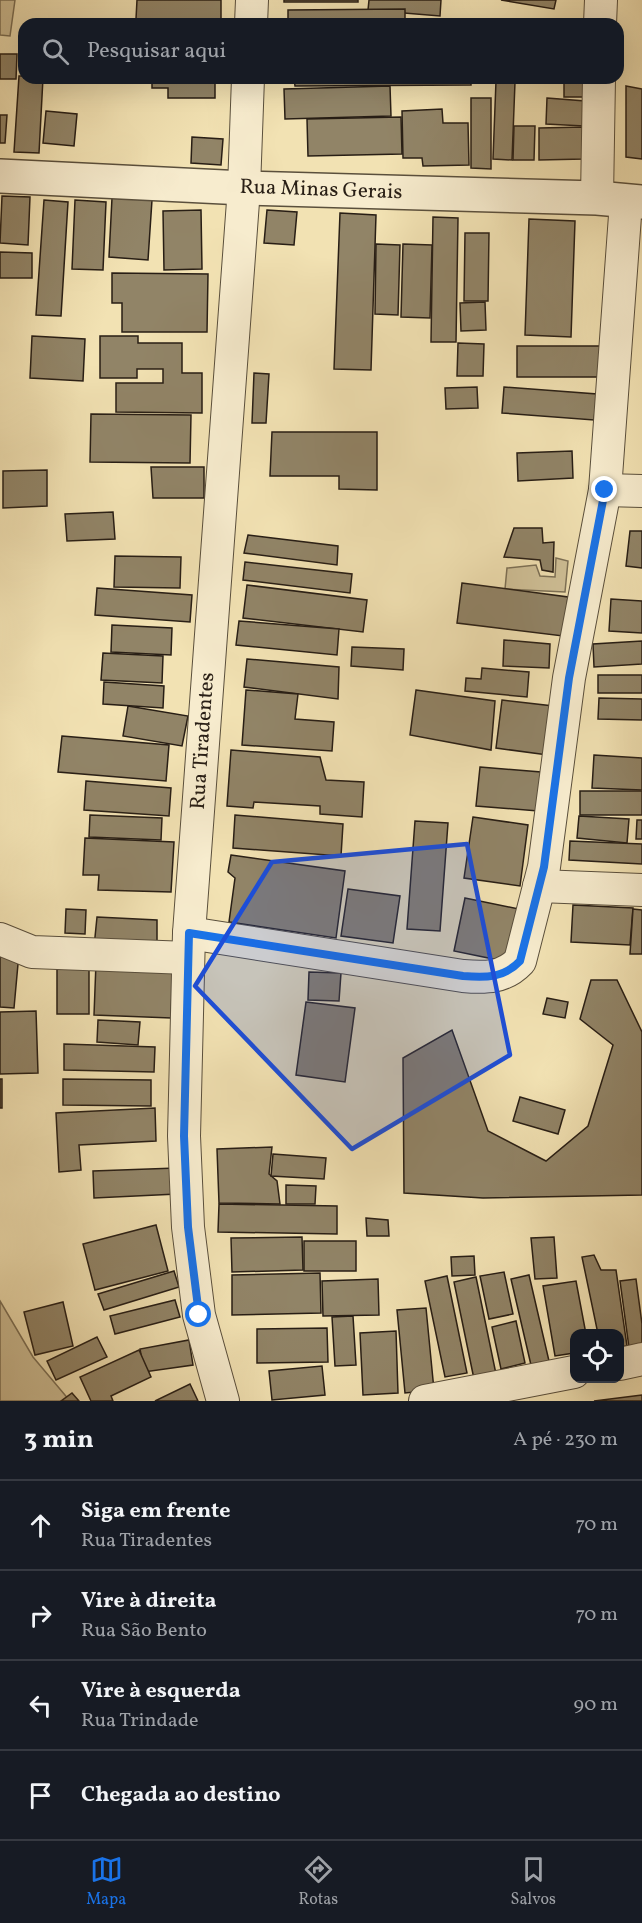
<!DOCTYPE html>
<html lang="pt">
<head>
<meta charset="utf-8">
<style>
  :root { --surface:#171b24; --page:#20242c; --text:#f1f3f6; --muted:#9ea1a6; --line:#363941; --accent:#1a73e8 }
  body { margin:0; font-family:Vollkorn,serif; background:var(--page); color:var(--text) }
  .controls { position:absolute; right:18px; bottom:18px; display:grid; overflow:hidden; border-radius:12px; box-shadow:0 6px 24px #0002 }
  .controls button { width:54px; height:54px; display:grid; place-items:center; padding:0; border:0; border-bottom:2px solid var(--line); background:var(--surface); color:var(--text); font:30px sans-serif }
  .stop { position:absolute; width:18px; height:18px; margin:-14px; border:4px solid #1a73e8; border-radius:50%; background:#fff }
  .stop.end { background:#1a73e8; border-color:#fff; box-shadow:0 2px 6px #0008 }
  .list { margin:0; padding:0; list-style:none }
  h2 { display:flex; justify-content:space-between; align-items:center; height:78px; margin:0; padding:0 24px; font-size:26px }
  h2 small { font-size:20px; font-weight:400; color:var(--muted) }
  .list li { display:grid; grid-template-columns:39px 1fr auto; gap:18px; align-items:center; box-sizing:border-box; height:90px; padding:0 24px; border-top:2px solid var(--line) }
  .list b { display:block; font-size:22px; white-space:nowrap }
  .list p { margin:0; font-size:20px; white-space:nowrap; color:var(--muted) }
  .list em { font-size:20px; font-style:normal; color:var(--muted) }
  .icon { flex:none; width:33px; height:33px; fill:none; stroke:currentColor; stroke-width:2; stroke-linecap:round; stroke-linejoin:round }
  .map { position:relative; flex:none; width:642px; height:1401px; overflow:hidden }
  .search { position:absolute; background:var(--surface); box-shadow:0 6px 24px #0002; left:18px; right:18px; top:18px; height:66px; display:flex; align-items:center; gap:15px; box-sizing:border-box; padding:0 21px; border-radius:18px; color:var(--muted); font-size:22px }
  .sheet { height:438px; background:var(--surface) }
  nav { display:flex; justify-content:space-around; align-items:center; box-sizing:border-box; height:84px; border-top:2px solid var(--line); background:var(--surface); font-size:16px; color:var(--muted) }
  nav a { display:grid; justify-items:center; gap:3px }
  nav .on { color:var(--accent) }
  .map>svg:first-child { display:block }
  .green { fill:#d0c198; stroke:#7c7056; stroke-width:1.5 }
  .building { fill:#918467; stroke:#281e15; stroke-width:1.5 }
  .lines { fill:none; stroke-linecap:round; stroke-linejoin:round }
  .minor-casing { stroke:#5a4f3c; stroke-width:34 }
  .tertiary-casing { stroke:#5a4f3c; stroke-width:36 }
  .minor { stroke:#f7ecce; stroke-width:32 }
  .tertiary { stroke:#f7ecce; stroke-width:33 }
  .route { stroke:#1a73e8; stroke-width:8 }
  .marked { fill:#1d4ed8; fill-opacity:0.2; stroke:#1d4ed8; stroke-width:4.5; stroke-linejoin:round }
  .labels { text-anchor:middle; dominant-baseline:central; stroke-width:5; stroke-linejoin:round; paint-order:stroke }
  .street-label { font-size:21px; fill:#281e15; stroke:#f7ecce }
</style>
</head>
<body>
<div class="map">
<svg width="642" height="1401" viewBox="0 0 642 1401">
  <rect width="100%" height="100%" fill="#f2e2b3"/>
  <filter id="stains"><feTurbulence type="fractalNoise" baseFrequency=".00333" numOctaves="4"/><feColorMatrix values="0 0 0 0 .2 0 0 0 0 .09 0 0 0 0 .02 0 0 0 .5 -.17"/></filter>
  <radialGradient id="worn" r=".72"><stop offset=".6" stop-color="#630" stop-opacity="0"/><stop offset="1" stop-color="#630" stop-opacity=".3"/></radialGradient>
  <g class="green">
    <polygon points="0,0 15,0 10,36 0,35"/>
    <polygon points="556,558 568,561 565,592 505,589 507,568 536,565 540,576 555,577"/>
    <polygon points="0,1301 33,1357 70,1401 0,1401"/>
  </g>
  <g class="building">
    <polygon points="137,0 221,0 221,21 136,19"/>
    <rect x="284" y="0" width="74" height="2"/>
    <polygon points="369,0 441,0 440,16 368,10"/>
    <polygon points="501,0 556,0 554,9"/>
    <polygon points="405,9 405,24 288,24 288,10"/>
    <polygon points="114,22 194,23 194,24 114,24"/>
    <polygon points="0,54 17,54 16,79 0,79"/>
    <polygon points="19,76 24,76 24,78 43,78 39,153 14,152"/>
    <polygon points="152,78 215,78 215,98 168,98 168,88 152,88"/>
    <polygon points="294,78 471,78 471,85 295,86"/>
    <rect x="564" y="80" width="19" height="17"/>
    <polygon points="496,81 515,82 512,160 493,159"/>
    <polygon points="390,86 391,116 285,119 284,89"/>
    <polygon points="626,86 642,89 642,159 626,157"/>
    <polygon points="471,98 491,98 491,169 471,168"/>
    <polygon points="547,98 585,101 584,126 546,124"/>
    <polygon points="442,109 443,123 468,123 469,165 423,166 422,158 403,158 402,111"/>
    <polygon points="46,111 77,114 74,146 43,143"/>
    <polygon points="0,115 7,115 5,143 0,143"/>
    <polygon points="401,117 402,154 308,156 307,119"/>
    <polygon points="514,126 535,126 534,160 513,160"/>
    <polygon points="584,127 584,159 539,160 539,128"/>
    <polygon points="192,137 223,139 221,165 191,163"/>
    <polygon points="2,196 30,197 28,245 0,243"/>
    <polygon points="112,198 152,200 148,260 109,257"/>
    <polygon points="44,200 68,202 61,316 36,315"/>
    <polygon points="75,200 106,202 103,270 72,269"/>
    <polygon points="201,210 202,269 164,270 163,211"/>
    <polygon points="267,210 297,212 294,245 264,243"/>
    <polygon points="340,213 376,215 371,370 334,369"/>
    <polygon points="433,217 458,218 456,342 431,342"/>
    <polygon points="529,219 575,221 571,337 525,335"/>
    <polygon points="465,233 489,233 488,301 464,301"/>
    <polygon points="376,244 400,245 398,315 375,314"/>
    <polygon points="403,244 432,245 430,318 401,317"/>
    <polygon points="0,252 32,253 32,278 0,278"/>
    <polygon points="112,273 208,274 207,332 122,332 122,303 112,303"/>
    <polygon points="485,302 486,330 461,331 460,303"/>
    <polygon points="32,336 85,339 83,381 30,378"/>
    <polygon points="100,336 138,336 138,343 182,343 182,373 202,373 202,413 116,412 116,383 163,383 163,369 137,369 137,378 100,378"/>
    <polygon points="458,343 484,344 483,376 457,376"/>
    <rect x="517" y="346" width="84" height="31"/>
    <polygon points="254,373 269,374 266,423 252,423"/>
    <polygon points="477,387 478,408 446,409 445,388"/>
    <polygon points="504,387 597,394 594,420 502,413"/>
    <polygon points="91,414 191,415 190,463 90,462"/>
    <polygon points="272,432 377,432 377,490 339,489 339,476 270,476"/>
    <polygon points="572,451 573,478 518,481 517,453"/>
    <polygon points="151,467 204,467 204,498 153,498"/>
    <polygon points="47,470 47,506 3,508 3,471"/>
    <polygon points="113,512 115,539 67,541 65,514"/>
    <polygon points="514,528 542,528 543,543 554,542 553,572 542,570 540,560 504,557"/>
    <polygon points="630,531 642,531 642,568 626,566"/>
    <polygon points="248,535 338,546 337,565 244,553"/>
    <polygon points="115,556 181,557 180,588 114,587"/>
    <polygon points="245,562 352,574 350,593 243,580"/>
    <polygon points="462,583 568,597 563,636 457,623"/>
    <polygon points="247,585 367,600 363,632 243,618"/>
    <polygon points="97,588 192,595 190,622 95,615"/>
    <polygon points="611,599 642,601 642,633 609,631"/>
    <polygon points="239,621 339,629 337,655 236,645"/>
    <polygon points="112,625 172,628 171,655 111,652"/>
    <polygon points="504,640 550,644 549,668 503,666"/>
    <polygon points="642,641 642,664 594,667 593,644"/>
    <polygon points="352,647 404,649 403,670 351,666"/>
    <polygon points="103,653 163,656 162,683 101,680"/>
    <polygon points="247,659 339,667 338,699 244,687"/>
    <polygon points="482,668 529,672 527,697 465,691 466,678 481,679"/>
    <rect x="598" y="675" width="44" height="18"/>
    <polygon points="104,682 164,686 163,708 103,704"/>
    <polygon points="246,690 298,694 295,719 334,722 332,751 242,745"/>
    <polygon points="416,690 495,701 491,750 410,735"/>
    <polygon points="599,698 642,699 642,720 598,719"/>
    <polygon points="502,700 562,707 555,756 496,748"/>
    <polygon points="128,706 188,716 182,746 123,736"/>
    <polygon points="62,736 169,745 166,781 58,772"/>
    <polygon points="231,750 320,757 326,780 364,782 362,817 320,814 320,806 254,802 253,808 227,806"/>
    <polygon points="594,755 642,758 642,790 592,788"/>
    <polygon points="480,767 541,772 538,811 476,806"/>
    <polygon points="86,781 171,788 169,816 84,810"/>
    <rect x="580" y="791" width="62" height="24"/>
    <polygon points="90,815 162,818 161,840 89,837"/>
    <polygon points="235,815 343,824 341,856 233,848"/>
    <polygon points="579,816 629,819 627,843 577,838"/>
    <polygon points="473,817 528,825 520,886 464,878"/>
    <polygon points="637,820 642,820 642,839 636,839"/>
    <polygon points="415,821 448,823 440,931 407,929"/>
    <polygon points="85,838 174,842 171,892 98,890 99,875 83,875"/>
    <polygon points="570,841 642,844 642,864 569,860"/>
    <polygon points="231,855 345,871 336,938 229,922 235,878 228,872"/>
    <polygon points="348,889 400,896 393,943 341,936"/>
    <polygon points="465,898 519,909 508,962 454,951"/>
    <polygon points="573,905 633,908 630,945 571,942"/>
    <polygon points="66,909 86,910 85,934 65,933"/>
    <polygon points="633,909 642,910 642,954 630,954"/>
    <polygon points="97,917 157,920 157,949 94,947"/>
    <polygon points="0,952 19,953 14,1008 0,1007"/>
    <polygon points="57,963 89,964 89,1014 57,1014"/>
    <polygon points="96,963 173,966 171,1018 94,1015"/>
    <polygon points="309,972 341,973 339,1001 308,1000"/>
    <polygon points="591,980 617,980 642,1032 642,1195 483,1198 404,1193 403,1058 452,1030 488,1131 546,1161 588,1126 613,1045 580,1019"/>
    <polygon points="547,998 568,1002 565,1018 543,1014"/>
    <polygon points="306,1002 355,1008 345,1082 296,1075"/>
    <polygon points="36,1011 38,1073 0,1074 0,1012"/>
    <polygon points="98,1020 140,1022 138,1045 97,1042"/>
    <polygon points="64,1044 155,1047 154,1072 64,1070"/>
    <rect x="0" y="1079" width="2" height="29"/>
    <polygon points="63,1079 151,1080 151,1106 63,1105"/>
    <polygon points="520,1097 565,1110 558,1134 513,1121"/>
    <polygon points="155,1108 156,1141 79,1145 81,1170 59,1172 56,1113"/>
    <polygon points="272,1147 269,1174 277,1181 280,1204 219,1203 217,1149"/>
    <polygon points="273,1154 326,1158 324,1179 271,1176"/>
    <polygon points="176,1168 177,1194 94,1198 93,1171"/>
    <polygon points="286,1185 316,1186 315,1204 286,1204"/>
    <polygon points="219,1204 337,1206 337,1234 218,1232"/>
    <polygon points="366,1218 388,1220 389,1236 367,1236"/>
    <polygon points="156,1225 168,1271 95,1290 83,1244"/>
    <polygon points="302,1237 303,1270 232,1272 231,1238"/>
    <polygon points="554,1237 557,1278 535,1279 531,1238"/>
    <rect x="304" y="1241" width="52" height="30"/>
    <polygon points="594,1255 601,1270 616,1270 627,1346 620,1347 620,1334 598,1334 582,1257"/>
    <polygon points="474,1256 475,1275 452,1276 451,1257"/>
    <polygon points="174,1271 179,1287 104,1310 98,1294"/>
    <polygon points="504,1272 513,1314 489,1319 480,1276"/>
    <polygon points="320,1273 321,1313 232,1315 232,1275"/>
    <polygon points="529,1275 549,1361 531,1365 511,1279"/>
    <polygon points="447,1276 467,1373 445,1377 425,1281"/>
    <polygon points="476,1277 496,1374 474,1379 454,1282"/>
    <polygon points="378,1279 379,1315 323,1316 322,1281"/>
    <polygon points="636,1279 642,1324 642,1353 630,1355 620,1281"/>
    <polygon points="576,1281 586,1334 574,1334 574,1353 555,1356 543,1286"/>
    <polygon points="175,1300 180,1317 115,1334 110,1316"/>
    <polygon points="63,1302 73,1346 35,1355 24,1312"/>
    <polygon points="426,1308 434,1390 405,1393 397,1310"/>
    <polygon points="353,1316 356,1365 335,1366 332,1317"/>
    <polygon points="516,1321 525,1363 501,1369 492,1327"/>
    <polygon points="327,1328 328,1362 257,1363 257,1329"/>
    <polygon points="396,1331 398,1393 363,1395 360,1333"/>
    <polygon points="97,1337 107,1357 56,1380 47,1361"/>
    <polygon points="189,1340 193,1365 144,1372 140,1349"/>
    <polygon points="139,1350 151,1377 111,1396 113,1401 91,1401 80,1377"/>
    <polygon points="322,1366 325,1395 272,1400 269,1371"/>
    <polygon points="190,1384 198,1401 155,1401"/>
    <polygon points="72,1393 79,1401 61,1401"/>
    <polygon points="642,1395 642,1401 594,1401"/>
  </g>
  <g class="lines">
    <g class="minor-casing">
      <g id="minor">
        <polyline points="251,24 252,0"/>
        <polyline points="600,24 601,0"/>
        <polyline points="597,198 599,78"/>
        <polyline points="605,490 642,491"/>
        <polyline points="539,886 642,890"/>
        <path d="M189 933 463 976C486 978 504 978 520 961L544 867 569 678 605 490 626 202"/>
        <polyline points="0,939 32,952 188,958"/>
        <polyline points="620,1364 642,1359"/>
        <polyline points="223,1401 199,1315 188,1227 184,1136 189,933 244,188 248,78"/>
        <polyline points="425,1401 574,1372"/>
      </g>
    </g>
    <g class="tertiary-casing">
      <polyline id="tertiary" points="0,176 244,188 597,198 642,202"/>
    </g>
    <use href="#minor" class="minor"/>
    <use href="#tertiary" class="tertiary"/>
  </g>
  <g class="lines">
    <path class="route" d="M199 1315 188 1227 184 1136 189 933 463 976C486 978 504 978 520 961L544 867 569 678 605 490"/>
  </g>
  <path class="marked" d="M467 844 510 1055 352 1149 195 986 272 862Z"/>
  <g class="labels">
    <g class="street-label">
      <text transform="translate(321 190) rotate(2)">Rua Minas Gerais</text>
      <text transform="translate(203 741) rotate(-86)">Rua Tiradentes</text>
    </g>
  </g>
  <rect width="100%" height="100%" filter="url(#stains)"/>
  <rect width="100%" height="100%" fill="url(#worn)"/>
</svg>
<div class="controls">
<button><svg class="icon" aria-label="locate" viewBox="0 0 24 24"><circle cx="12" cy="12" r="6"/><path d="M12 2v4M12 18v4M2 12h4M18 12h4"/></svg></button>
</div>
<div class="stop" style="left:199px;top:1315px"></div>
<div class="stop end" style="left:605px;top:490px"></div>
<div class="search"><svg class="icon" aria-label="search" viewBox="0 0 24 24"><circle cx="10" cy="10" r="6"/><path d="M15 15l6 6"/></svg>Pesquisar aqui</div>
</div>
<section class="sheet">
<h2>3 min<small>A pé · 230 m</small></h2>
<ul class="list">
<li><svg class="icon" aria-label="ahead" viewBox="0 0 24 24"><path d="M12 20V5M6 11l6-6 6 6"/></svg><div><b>Siga em frente</b><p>Rua Tiradentes</p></div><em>70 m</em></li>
<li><svg class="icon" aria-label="right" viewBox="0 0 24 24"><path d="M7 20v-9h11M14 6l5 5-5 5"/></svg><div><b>Vire à direita</b><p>Rua São Bento</p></div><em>70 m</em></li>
<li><svg class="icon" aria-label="left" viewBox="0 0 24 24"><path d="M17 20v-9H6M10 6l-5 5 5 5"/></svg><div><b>Vire à esquerda</b><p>Rua Trindade</p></div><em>90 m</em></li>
<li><svg class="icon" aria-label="arrive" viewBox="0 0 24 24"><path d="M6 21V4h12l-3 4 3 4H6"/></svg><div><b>Chegada ao destino</b></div></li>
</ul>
</section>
<nav>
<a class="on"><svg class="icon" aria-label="map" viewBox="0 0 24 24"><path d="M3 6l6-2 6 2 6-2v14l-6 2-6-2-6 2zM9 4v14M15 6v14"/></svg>Mapa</a>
<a><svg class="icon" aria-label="directions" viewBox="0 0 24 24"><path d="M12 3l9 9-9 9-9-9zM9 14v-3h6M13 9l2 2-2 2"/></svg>Rotas</a>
<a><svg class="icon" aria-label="saved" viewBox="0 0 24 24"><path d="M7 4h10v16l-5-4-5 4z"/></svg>Salvos</a>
</nav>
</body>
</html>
